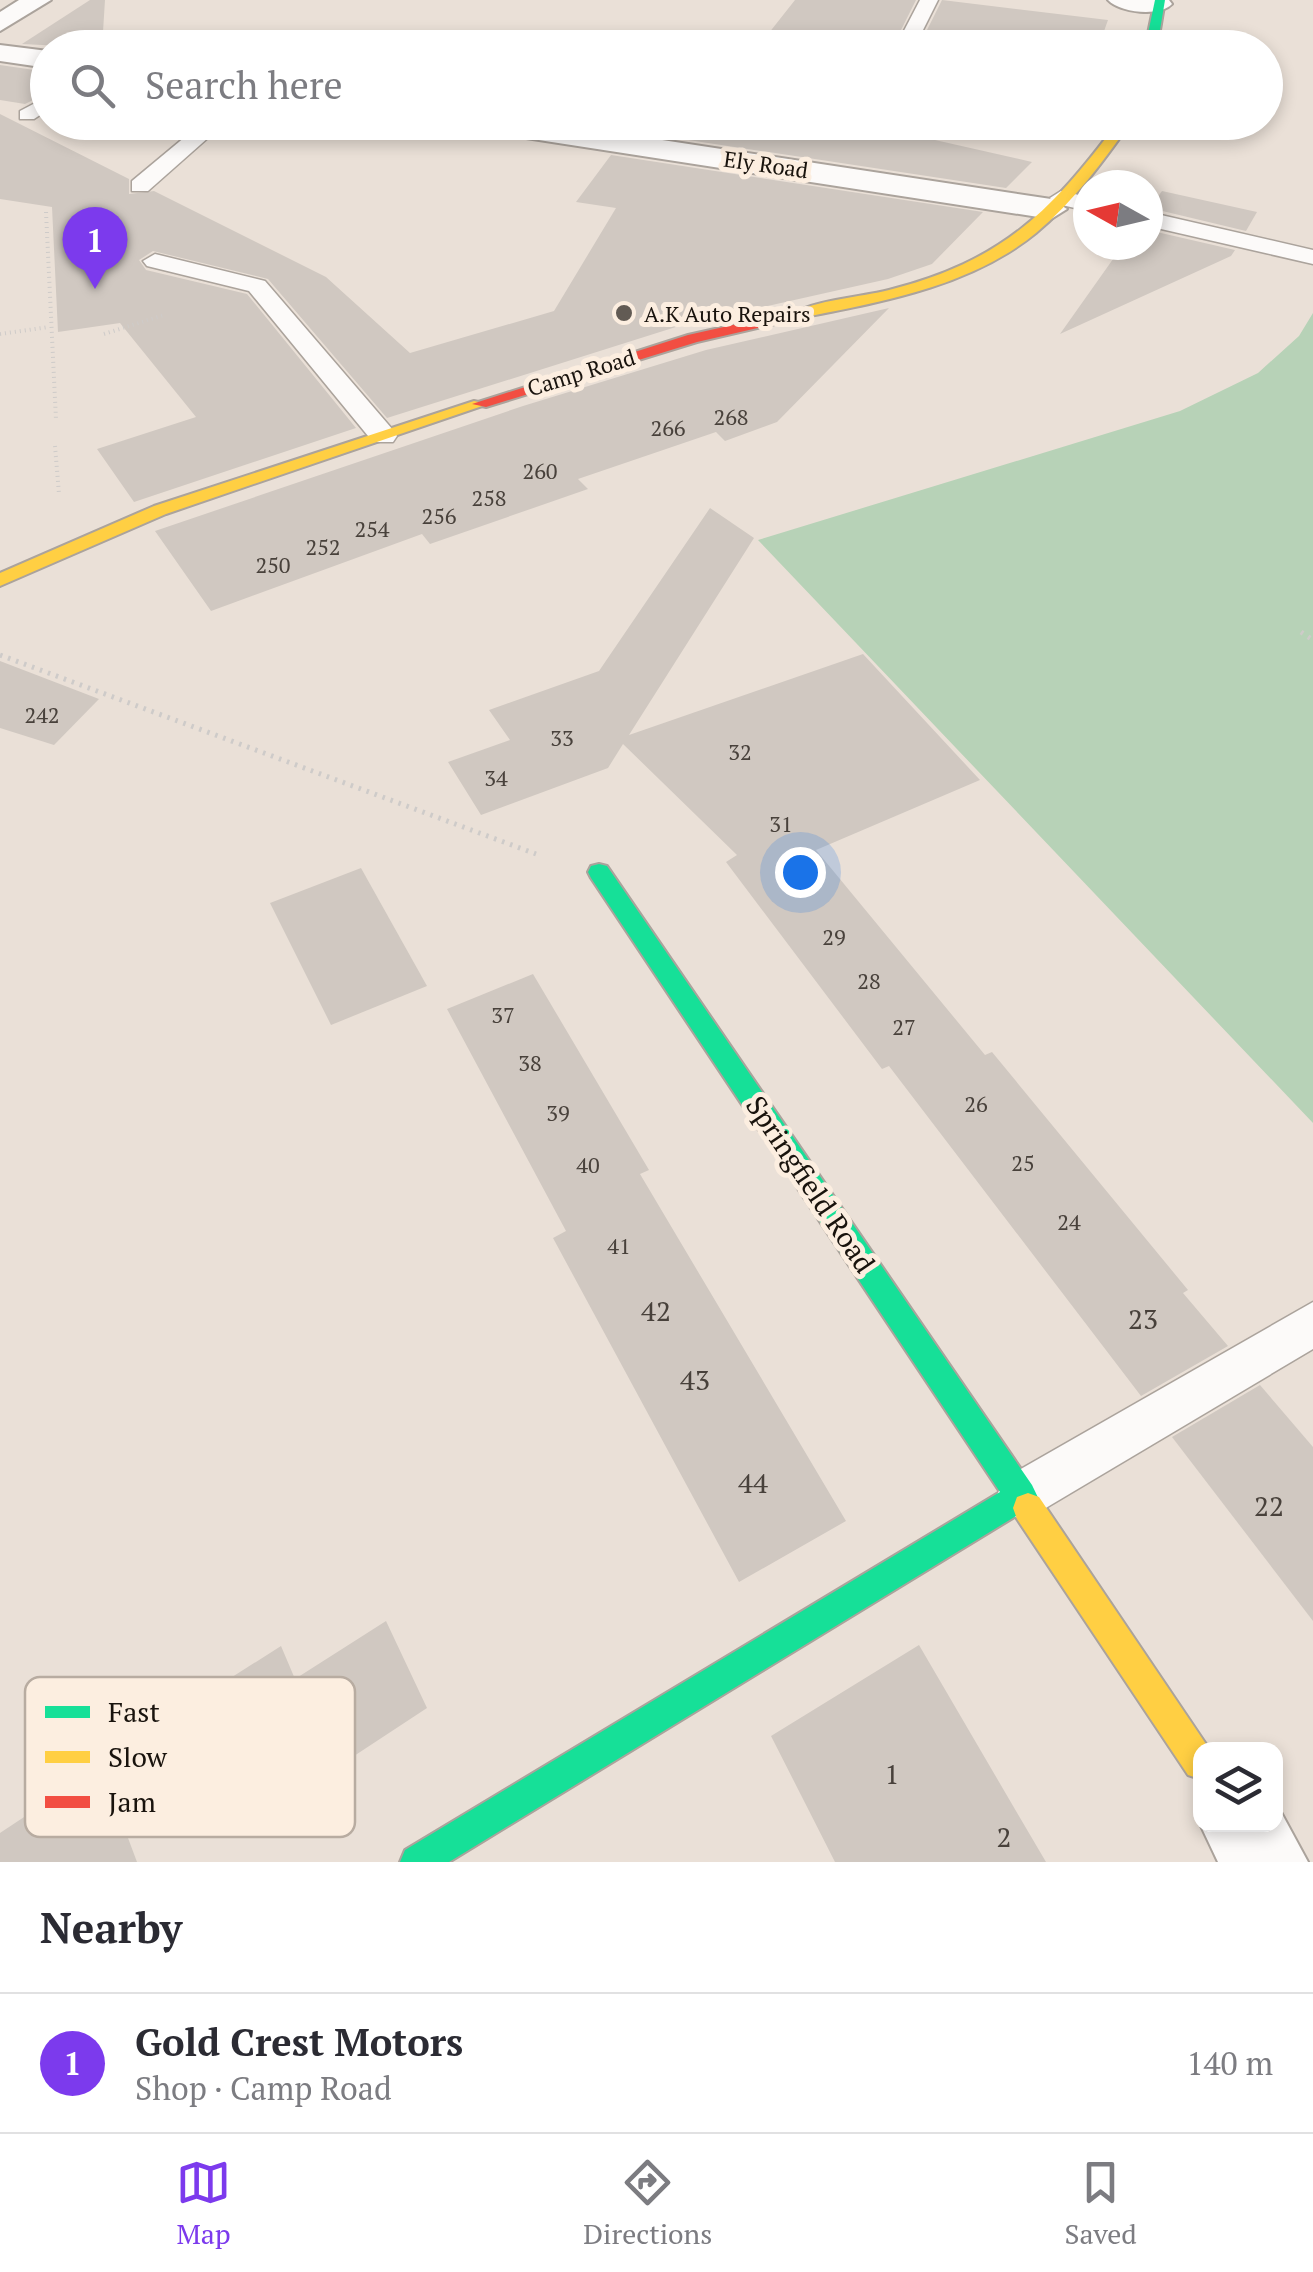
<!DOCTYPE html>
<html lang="en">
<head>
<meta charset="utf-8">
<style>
  :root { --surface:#fff; --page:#f2f2f3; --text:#2b2b33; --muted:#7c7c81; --line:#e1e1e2; --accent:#7c3aed }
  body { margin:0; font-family:"PT Serif",serif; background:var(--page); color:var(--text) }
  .controls { position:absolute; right:30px; bottom:30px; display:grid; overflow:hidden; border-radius:20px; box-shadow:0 5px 15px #0003 }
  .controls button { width:90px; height:90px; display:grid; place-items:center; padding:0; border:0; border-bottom:2px solid var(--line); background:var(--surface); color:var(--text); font:50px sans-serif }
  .compass { position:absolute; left:1073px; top:170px; width:90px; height:90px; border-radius:50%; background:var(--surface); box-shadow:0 5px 15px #0003; rotate:278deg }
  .you { position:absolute; left:800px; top:872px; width:35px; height:35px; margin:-25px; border:8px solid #fff; border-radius:50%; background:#1a73e8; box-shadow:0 0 0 15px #1a73e833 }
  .badge { display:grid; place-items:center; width:65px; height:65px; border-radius:50%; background:var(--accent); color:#fff; font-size:32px; font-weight:700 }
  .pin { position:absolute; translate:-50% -82px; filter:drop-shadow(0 2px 5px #0008) }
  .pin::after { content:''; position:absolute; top:52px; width:35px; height:30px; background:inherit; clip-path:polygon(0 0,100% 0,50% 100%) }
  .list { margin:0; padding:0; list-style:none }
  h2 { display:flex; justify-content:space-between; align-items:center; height:130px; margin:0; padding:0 40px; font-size:42px }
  h2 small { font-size:32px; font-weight:400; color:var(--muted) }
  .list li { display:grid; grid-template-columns:65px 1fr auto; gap:30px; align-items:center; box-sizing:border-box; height:140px; padding:0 40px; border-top:2px solid var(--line) }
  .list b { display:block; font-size:38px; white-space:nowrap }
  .list p { margin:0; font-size:32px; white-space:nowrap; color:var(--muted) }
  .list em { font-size:32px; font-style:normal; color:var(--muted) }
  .icon { flex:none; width:55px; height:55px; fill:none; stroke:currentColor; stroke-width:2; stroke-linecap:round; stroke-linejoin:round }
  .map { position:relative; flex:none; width:1313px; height:1862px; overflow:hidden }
  .search { position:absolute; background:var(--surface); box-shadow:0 5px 15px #0003; left:30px; right:30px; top:30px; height:110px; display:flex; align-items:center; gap:25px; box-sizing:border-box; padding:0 35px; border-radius:55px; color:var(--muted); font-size:38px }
  .sheet { height:270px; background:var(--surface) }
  nav { display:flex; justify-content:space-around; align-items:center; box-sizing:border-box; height:140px; border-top:2px solid var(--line); background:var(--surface); font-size:28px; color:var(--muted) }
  nav a { display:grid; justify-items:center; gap:5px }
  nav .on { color:var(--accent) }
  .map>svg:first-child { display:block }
  .green { fill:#b7d2b7 }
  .building { fill:#d0c8c1 }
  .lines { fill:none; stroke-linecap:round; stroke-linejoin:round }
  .lane-casing { stroke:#aba39c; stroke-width:3 }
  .street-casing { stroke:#aba39c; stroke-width:4 }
  .fast-casing { stroke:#aba39c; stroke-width:4 }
  .slow-casing { stroke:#aba39c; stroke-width:4 }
  .jam-casing { stroke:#aba39c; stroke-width:4 }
  .path-far1 { stroke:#cecbc9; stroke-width:4; stroke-dasharray:1 4; stroke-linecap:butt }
  .path { stroke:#cecbc9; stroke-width:5; stroke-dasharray:2.5 6; stroke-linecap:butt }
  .lane { fill:#fcfaf9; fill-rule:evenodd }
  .street { fill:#fcfaf9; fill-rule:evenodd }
  .fast { fill:#16e098; fill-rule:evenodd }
  .slow { fill:#ffcf43; fill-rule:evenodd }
  .jam { fill:#f24e42; fill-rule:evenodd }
  .poi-dot { fill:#625b54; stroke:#fceee0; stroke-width:4 }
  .labels { text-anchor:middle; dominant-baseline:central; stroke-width:10; stroke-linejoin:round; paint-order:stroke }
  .far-street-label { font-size:22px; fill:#19130d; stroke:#fceee0 }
  .far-poi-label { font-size:22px; fill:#19130d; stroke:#fceee0; text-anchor:start }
  .number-label { font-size:22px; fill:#48413b }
  .street-label { font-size:28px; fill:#19130d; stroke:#fceee0 }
  .near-number-label { font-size:28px; fill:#48413b }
  .key { fill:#fceee0; stroke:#b8aca1; stroke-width:2.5 }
  .key-label { font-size:28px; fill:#19130d }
</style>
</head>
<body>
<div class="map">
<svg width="1313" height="1862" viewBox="0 0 1313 1862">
  <rect width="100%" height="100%" fill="#eae0d7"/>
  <polygon class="green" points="1313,313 1313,1123 758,540 1180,411 1258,373 1299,336"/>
  <g class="building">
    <polygon points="90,0 105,0 102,48 22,44"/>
    <polygon points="795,0 916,0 892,48 796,48 791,40 778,37 757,48"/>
    <polygon points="942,0 1108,20 1098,48 918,48"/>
    <polygon points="0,65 48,72 48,100 37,98 25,104 0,100"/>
    <polygon points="0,114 129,179 129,194 154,191 326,277 410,353 554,311 616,208 576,202 611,155 983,212 932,264 888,279 679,326 387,418 268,279 153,251 139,260 146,270 247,294 356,428 134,502 97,449 196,417 120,323 58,332 52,207 0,199"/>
    <polygon points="635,122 937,122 935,140 1032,162 1006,188 629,131"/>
    <polygon points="1162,191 1257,212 1246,231 1150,208"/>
    <polygon points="1148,230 1235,250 1231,256 1060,334 1123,245 1148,245"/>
    <polygon points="889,308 777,422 725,441 716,432 578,479 588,489 430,544 422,534 211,611 155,531 523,406 706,350"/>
    <polygon points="710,508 754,538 629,735 863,654 980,780 816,850 985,1055 992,1052 1188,1290 1183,1293 1228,1346 1141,1396 889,1066 882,1069 726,862 737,855 623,744 608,768 481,815 448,762 510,740 489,710 599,671"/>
    <polygon points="0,661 99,699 54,745 0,728"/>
    <polygon points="361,868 427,986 331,1025 270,903"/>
    <polygon points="533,974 649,1170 640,1174 846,1521 739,1582 553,1238 566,1231 447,1009"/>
    <polygon points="1260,1385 1313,1447 1313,1621 1172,1437"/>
    <polygon points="386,1621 427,1708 354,1756 342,1731 256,1785 218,1686 281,1646 295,1679"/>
    <polygon points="919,1645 1016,1811 1046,1862 835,1862 771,1736"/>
    <polygon points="101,1766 137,1862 0,1862 0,1833"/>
  </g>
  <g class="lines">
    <g class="lane-casing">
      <g id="lane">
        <polygon points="920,0 938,0 914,48 895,48"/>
        <polygon points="777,41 790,44 792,48 768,47"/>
        <polygon points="39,101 46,103 46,111 34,119 20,119 20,111"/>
        <polygon points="203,122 226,122 148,191 132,191 132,181"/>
        <polygon points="1061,191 1088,197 1088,211 1053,203 1050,198"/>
        <polygon points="1148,212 1313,250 1313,264 1148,226"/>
        <polygon points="155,254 265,281 393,430 397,436 393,442 373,442 249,291 147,266 143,261"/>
        <polygon points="1313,1302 1313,1349 1039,1512 1022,1520 1005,1512 997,1495 1005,1478"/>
      </g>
    </g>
    <g class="street-casing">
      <g id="street">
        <polygon points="19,0 51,0 0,31 0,12"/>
        <path d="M1108 0H1169L1172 4C1160 17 1120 13 1108 0Z"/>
        <polygon points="0,45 48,51 48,68 0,61"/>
        <polygon points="466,122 544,122 1051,199 1067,209 1051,219 481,131"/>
        <polygon points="1276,1803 1308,1862 1218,1862 1200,1824 1200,1822 1276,1824"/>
      </g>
    </g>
    <g class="fast-casing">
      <g id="fast">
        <polygon points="1155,0 1165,0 1157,48 1145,48"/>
        <polygon points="599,864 607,866 1032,1485 1043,1508 1039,1519 1028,1523 1016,1516 449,1862 400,1862 405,1850 1000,1492 591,878 588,872 591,866"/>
      </g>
    </g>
    <g class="slow-casing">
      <g id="slow">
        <path d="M1118 122H1131C1103 162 1073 202 1036 233 970 287 881 302 800 318L793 314C813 300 863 297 889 290 1002 261 1050 213 1118 122Z"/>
        <polygon points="474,401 488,404 166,514 0,586 0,573 154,506"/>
        <polygon points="1028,1493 1039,1497 1210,1750 1200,1750 1200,1779 1188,1775 1017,1519 1013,1508 1017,1497"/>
      </g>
    </g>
    <g class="jam-casing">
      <polygon id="jam" points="800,310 805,311 805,317 697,342 486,407 472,404 688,335"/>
    </g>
    <g class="path-far1">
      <polyline points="46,212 56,420"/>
      <polyline points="0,334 49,327"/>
      <polyline points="104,334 164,315"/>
      <polyline points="55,446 59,494"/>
    </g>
    <g class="path">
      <polyline points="1301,632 1313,640"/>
      <polyline points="0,655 536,854"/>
    </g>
    <use href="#lane" class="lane"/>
    <use href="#street" class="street"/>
    <use href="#fast" class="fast"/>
    <use href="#slow" class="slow"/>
    <use href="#jam" class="jam"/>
  </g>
  <circle class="poi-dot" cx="624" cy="313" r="10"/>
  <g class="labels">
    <g class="far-street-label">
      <text transform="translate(766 164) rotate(8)">Ely Road</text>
      <text transform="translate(581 372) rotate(-17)">Camp Road</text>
    </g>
    <g class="far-poi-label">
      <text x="644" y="313">A.K Auto Repairs</text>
    </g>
    <g class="number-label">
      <text x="731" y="416">268</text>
      <text x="668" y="427">266</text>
      <text x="540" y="470">260</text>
      <text x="489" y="497">258</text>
      <text x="439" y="515">256</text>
      <text x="372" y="528">254</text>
      <text x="323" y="546">252</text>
      <text x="273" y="564">250</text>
      <text x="42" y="714">242</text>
      <text x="562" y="737">33</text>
      <text x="740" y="751">32</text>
      <text x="496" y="777">34</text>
      <text x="781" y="823">31</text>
      <text x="834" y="936">29</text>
      <text x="869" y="980">28</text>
      <text x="503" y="1014">37</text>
      <text x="904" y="1026">27</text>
      <text x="530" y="1062">38</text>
      <text x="976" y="1103">26</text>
      <text x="558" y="1112">39</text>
      <text x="1023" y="1162">25</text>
      <text x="588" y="1164">40</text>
      <text x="1069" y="1221">24</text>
      <text x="619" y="1245">41</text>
    </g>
    <g class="street-label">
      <text transform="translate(811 1184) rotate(56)">Springfield Road</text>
    </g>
    <g class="near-number-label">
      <text x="656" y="1310">42</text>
      <text x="1143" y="1318">23</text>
      <text x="695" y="1379">43</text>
      <text x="753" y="1482">44</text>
      <text x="1269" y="1505">22</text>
      <text x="892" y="1773">1</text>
      <text x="1004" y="1836">2</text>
    </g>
  </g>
  <rect x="25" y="1677" width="330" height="160" rx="15" class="key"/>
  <rect x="45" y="1706" width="45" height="12" fill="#16e098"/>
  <rect x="45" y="1751" width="45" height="12" fill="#ffcf43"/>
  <rect x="45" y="1796" width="45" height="12" fill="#f24e42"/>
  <g class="key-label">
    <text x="108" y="1722">Fast</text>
    <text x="108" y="1767">Slow</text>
    <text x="108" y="1812">Jam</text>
  </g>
</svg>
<div class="controls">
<button><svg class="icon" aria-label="layers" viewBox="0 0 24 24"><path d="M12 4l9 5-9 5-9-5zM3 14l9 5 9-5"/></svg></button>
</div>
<svg class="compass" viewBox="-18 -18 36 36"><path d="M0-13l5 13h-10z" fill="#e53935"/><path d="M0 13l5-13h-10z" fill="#7c7c81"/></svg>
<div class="you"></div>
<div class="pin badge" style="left:95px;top:289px">1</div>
<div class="search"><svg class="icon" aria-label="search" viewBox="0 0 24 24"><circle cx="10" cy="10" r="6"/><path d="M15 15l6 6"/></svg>Search here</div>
</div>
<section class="sheet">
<h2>Nearby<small></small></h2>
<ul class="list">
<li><span class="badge">1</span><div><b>Gold Crest Motors</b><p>Shop · Camp Road</p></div><em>140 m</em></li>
</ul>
</section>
<nav>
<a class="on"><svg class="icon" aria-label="map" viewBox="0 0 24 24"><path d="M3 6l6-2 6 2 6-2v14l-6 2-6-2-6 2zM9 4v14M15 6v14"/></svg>Map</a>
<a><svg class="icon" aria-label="directions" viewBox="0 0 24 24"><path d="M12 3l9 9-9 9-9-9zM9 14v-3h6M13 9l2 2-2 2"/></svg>Directions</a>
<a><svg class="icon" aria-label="saved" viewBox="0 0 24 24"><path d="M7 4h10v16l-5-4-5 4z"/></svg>Saved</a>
</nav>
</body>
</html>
